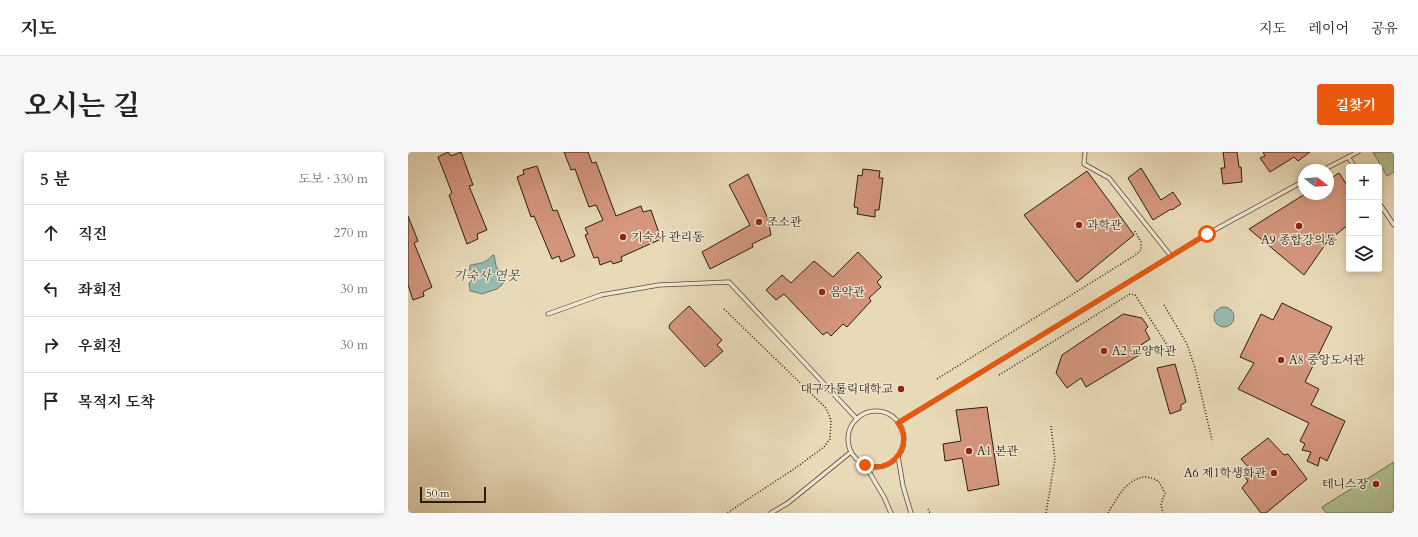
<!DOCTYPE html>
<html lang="ko">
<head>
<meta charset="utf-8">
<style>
  :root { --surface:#fff; --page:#f6f6f6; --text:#222; --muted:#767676; --line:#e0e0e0; --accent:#ea580c }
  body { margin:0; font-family:Cardo,"Noto Serif KR",serif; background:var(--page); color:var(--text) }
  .controls { position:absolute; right:12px; top:12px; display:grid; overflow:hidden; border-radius:4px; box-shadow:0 2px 6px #0003 }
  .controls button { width:36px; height:36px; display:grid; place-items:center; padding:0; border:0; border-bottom:1px solid var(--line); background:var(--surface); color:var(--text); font:20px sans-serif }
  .compass { position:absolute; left:890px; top:12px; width:36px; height:36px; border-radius:50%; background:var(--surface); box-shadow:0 2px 6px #0003; rotate:107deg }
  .scale { position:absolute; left:12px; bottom:10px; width:66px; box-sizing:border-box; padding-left:4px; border:2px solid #281e14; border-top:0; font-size:11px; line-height:14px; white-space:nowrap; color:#281e14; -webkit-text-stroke:3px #f0e6d0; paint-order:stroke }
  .stop { position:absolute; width:12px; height:12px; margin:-9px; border:3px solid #ea580c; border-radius:50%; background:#fff }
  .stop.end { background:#ea580c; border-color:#fff; box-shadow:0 1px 4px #0008 }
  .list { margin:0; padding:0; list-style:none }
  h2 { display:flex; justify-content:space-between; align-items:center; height:52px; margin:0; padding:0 16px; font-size:17px }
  h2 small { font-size:13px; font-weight:400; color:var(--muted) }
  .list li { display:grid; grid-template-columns:26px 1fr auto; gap:12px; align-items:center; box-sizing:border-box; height:56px; padding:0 16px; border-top:1px solid var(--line) }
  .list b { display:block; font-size:15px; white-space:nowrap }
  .list em { font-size:13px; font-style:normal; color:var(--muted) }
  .icon { flex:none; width:22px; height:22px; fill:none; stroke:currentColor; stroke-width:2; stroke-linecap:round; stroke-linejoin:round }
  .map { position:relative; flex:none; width:986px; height:361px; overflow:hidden; border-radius:4px }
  header { display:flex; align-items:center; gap:24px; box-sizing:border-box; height:56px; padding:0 20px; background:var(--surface); border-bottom:1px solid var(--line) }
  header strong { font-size:19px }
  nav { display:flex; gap:22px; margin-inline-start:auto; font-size:14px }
  .intro { display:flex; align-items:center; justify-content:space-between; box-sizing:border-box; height:96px; padding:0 24px }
  h1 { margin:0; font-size:28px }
  .button { padding:10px 18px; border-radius:4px; background:var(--accent); color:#fff; font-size:14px; font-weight:700 }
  main { display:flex; gap:24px; padding:0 24px }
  aside { flex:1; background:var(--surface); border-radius:4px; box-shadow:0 2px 6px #0003 }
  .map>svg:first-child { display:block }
  .green { fill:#b2c092; stroke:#6d6f53 }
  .water { fill:#97bab0; stroke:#6b7c72 }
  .building { fill:#d4967d; stroke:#281e14 }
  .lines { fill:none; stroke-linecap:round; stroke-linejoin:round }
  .service-casing { stroke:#584d3d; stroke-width:5 }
  .path { stroke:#281e14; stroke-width:1.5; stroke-dasharray:1 2; stroke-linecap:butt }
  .service { stroke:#f0e6d0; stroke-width:3.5 }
  .route { stroke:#ea580c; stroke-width:5 }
  .poi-dot { fill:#8f2418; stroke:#f0e6d0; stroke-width:1.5 }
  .labels { text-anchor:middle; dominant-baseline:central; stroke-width:3; stroke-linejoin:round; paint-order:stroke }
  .poi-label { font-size:12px; fill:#281e14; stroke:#f0e6d0; text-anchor:start }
  .water-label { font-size:13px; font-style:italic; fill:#494d43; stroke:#f0e6d0 }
</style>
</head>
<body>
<header>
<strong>지도</strong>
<nav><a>지도</a><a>레이어</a><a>공유</a></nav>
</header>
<div class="intro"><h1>오시는 길</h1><a class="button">길찾기</a></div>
<main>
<aside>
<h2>5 분<small>도보 · 330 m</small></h2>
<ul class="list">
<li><svg class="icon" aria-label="ahead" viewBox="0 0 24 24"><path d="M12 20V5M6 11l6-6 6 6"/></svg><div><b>직진</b></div><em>270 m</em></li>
<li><svg class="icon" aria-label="left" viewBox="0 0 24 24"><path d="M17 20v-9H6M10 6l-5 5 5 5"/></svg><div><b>좌회전</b></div><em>30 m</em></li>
<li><svg class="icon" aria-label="right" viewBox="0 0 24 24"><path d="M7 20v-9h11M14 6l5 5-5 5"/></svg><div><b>우회전</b></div><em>30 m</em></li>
<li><svg class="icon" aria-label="arrive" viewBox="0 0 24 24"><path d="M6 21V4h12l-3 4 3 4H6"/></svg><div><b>목적지 도착</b></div></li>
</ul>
</aside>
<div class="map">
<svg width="986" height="361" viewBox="0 0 986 361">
  <rect width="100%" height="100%" fill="#e8d9b7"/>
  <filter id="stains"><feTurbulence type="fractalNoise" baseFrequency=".005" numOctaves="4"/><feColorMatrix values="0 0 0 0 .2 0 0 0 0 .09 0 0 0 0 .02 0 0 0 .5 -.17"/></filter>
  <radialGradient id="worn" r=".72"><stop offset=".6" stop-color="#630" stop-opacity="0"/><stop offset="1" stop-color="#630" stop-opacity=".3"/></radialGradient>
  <g class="green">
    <polygon points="965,0 986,0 986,20 979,24"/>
    <polygon points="986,310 986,361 918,361 914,355"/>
  </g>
  <g class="water">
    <path d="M86 103 88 114 92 121 96 125 97 128 94 133 89 137 74 142 63 139H62L61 131 64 128C59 106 61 116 76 110 81 108 82 104 86 103Z"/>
    <circle cx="816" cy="165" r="10"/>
  </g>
  <g class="building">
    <polygon points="40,0 43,4 53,0 65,33 61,34 79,78 69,82 70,87 59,92 41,43 44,41 30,5"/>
    <polygon points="156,0 180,0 184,11 188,10 208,64 233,54 235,60 243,58 253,87 213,105 214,109 205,112 203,109 192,113 190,105 186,106 177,83 180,82 177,76 195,68 188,53 181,55 167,17 163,18"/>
    <polygon points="815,0 829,0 831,15 833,15 834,30 815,32 813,16 817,16"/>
    <polygon points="855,0 902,0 890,9 886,5 862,20 852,6 857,4"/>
    <polygon points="129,14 145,59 149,58 167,104 153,110 151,104 144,107 126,64 123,65 109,25 116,22 115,18"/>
    <polygon points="733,16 753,48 765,40 773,52 764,58 763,57 745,68 720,26"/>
    <polygon points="455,17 472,19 471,26 475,26 471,58 467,58 467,65 449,62 450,56 446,55 450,23 454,24"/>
    <polygon points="679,19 726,83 669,130 616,63"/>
    <polygon points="931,21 941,36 941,72 919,90 896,123 841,77 897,42 920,42 920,28"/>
    <polygon points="340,22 360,67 363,83 344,92 345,95 302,117 294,100 342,73 321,33"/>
    <polygon points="0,64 10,89 6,91 24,135 15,140 16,144 5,148 0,133"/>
    <polygon points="450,100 474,125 469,130 473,135 461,146 463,149 439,175 435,172 423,184 419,180 415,183 376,142 368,148 358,138 374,123 383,131 406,109 425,125"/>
    <polygon points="874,151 924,175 897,230 911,237 903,253 937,269 919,309 912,305 910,314 899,309 903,300 894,298 897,292 892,289 901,271 830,237 846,211 832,205 853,162 865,168"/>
    <polygon points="281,154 314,188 309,193 315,199 297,215 261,176 262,172"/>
    <polygon points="715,162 734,166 740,175 737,178 742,187 730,195 733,202 678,235 673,226 659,236 648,221 654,203"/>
    <polygon points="767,212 778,250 773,253 773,258 762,262 749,216"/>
    <polygon points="579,255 591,333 560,339 554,306 537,309 535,292 553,289 548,258"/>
    <polygon points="860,286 876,303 880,302 899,327 858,361 853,361 834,336 840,329 836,324 842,317 833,307"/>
  </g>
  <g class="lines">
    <g class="service-casing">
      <g id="service">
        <polyline points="677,0 676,12 701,26 763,104"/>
        <polyline points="940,5 947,15"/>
        <polyline points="915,18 950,0"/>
        <polyline points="971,51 986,73"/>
        <polyline points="140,162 193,143 251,133 321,130 449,267"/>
        <circle cx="468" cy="287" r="28"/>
        <polyline points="490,271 799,82 896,29"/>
        <polyline points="490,304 495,334 503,361"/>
        <polyline points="457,313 476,345 483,361"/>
        <polyline points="363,361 380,351 443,300"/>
      </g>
    </g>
    <g class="path">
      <polyline points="756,153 779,192 787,216 804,288"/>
      <polyline points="316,157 418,256 423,268 422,287 416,295 386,317 319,361"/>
      <polyline points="591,223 722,142 727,143 759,193"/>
      <polyline points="529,227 729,102 733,98 733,90 726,78"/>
      <polyline points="520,357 522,361"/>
      <polyline points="638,361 647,307 643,274"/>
      <path d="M700 361C709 346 720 324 740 325 743 326 748 327 751 330 753 333 755 338 757 341L753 352 755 361"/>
    </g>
    <use href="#service" class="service"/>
  </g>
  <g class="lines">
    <path class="route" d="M457 313C463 314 469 316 475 314 488 310 498 296 495 282 494 278 492 274 490 271L799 82"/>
  </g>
  <g class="poi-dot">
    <circle cx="351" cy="70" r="4"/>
    <circle cx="671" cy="73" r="4"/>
    <circle cx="891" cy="74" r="4"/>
    <circle cx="215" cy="85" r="4"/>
    <circle cx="414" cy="140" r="4"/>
    <circle cx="696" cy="199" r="4"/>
    <circle cx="873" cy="208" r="4"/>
    <circle cx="493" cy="237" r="4"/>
    <circle cx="561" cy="299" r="4"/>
    <circle cx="866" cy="321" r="4"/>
    <circle cx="968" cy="332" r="4"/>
  </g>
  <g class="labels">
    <g class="poi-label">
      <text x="359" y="70">조소관</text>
      <text x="679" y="73">과학관</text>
      <text x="223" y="85">기숙사 관리동</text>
      <text x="891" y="88" text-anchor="middle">A9 종합강의동</text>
      <text x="422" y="140">음악관</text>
      <text x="704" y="199">A2 교양학관</text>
      <text x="881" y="208">A8 중앙도서관</text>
      <text x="485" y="237" text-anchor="end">대구가톨릭대학교</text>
      <text x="569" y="299">A1 본관</text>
      <text x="858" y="321" text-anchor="end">A6 제1학생화관</text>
      <text x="960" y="332" text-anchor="end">테니스장</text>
    </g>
    <g class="water-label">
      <text x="78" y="124">기숙사 연못</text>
    </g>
  </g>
  <rect width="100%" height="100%" filter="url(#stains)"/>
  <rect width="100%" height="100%" fill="url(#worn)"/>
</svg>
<div class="controls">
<button>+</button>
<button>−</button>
<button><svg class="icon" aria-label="layers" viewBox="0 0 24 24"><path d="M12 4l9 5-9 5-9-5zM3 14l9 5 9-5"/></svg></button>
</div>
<svg class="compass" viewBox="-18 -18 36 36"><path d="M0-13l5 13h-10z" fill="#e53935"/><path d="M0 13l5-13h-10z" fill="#767676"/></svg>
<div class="scale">50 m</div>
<div class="stop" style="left:799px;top:82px"></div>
<div class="stop end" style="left:457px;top:313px"></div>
</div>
</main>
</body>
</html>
